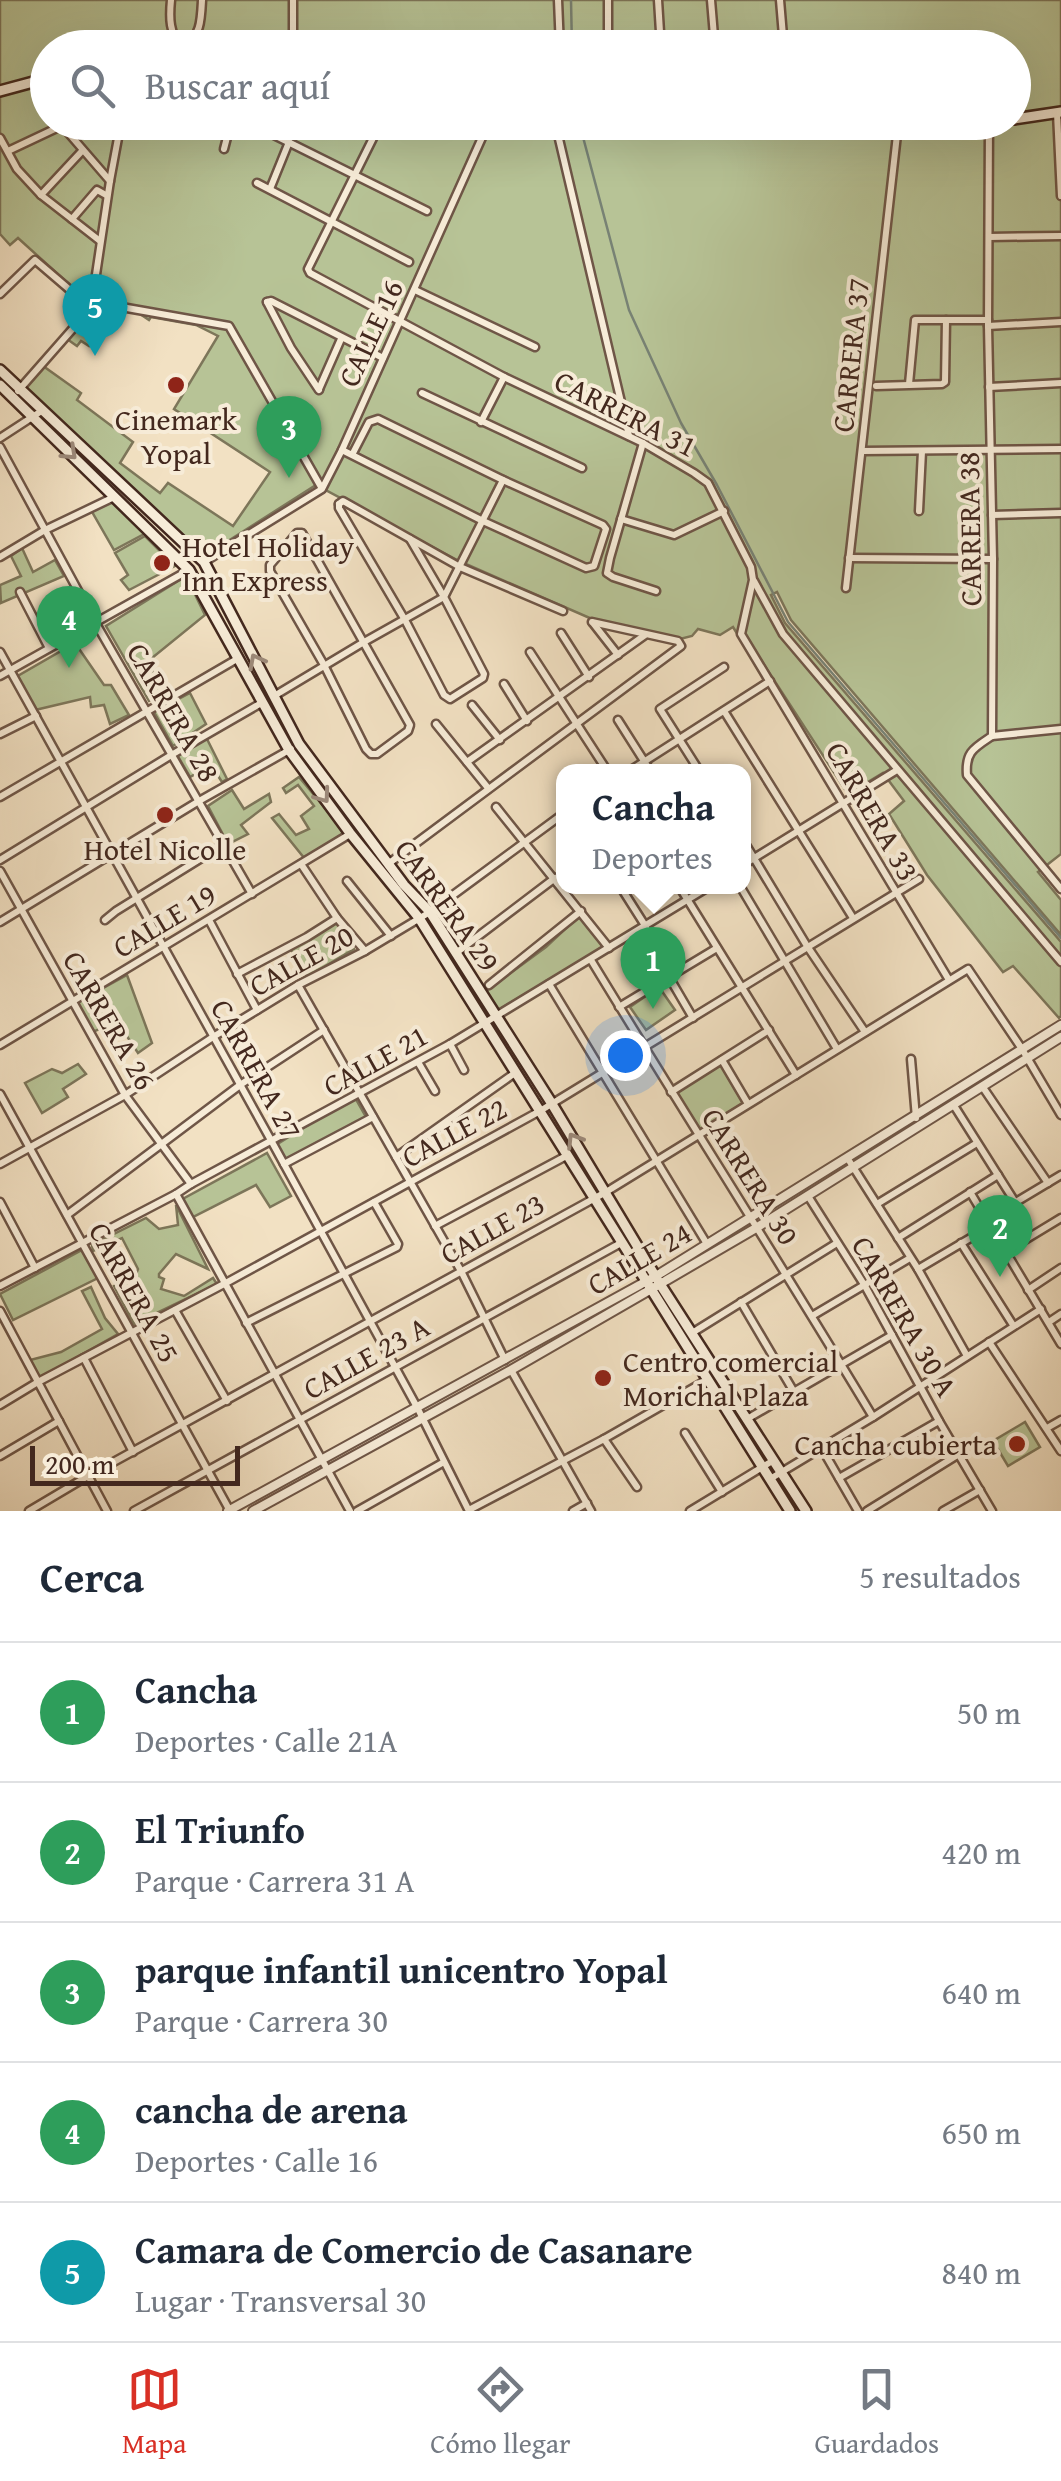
<!DOCTYPE html>
<html lang="es">
<head>
<meta charset="utf-8">
<style>
  :root { --surface:#fff; --page:#f2f2f3; --text:#1f2937; --muted:#747a83; --line:#e0e1e3; --accent:#d93025 }
  body { margin:0; font-family:"Gentium Book Plus",serif; background:var(--page); color:var(--text) }
  .scale { position:absolute; left:30px; bottom:25px; width:210px; box-sizing:border-box; padding-left:10px; border:5px solid #43281e; border-top:0; font-size:28px; line-height:35px; white-space:nowrap; color:#43281e; -webkit-text-stroke:8px #f7ecd8; paint-order:stroke }
  .you { position:absolute; left:625px; top:1055px; width:35px; height:35px; margin:-25px; border:8px solid #fff; border-radius:50%; background:#1a73e8; box-shadow:0 0 0 15px #1a73e833 }
  .badge { display:grid; place-items:center; width:65px; height:65px; border-radius:50%; background:var(--accent); color:#fff; font-size:32px; font-weight:700 }
  .pin { position:absolute; translate:-50% -82px; filter:drop-shadow(0 2px 5px #0008) }
  .pin::after { content:''; position:absolute; top:52px; width:35px; height:30px; background:inherit; clip-path:polygon(0 0,100% 0,50% 100%) }
  .popup { position:absolute; left:556px; top:764px; width:195px; height:130px; box-sizing:border-box; display:grid; place-content:center; border-radius:20px; background:var(--surface); filter:drop-shadow(0 2px 8px #0005); font-size:32px; white-space:nowrap; color:var(--muted) }
  .popup b { font-size:38px; color:var(--text) }
  .popup::after { content:''; position:absolute; left:50%; top:100%; margin-left:-20px; border:20px solid transparent; border-top-color:var(--surface) }
  .list { margin:0; padding:0; list-style:none }
  h2 { display:flex; justify-content:space-between; align-items:center; height:130px; margin:0; padding:0 40px; font-size:42px }
  h2 small { font-size:32px; font-weight:400; color:var(--muted) }
  .list li { display:grid; grid-template-columns:65px 1fr auto; gap:30px; align-items:center; box-sizing:border-box; height:140px; padding:0 40px; border-top:2px solid var(--line) }
  .list b { display:block; font-size:38px; white-space:nowrap }
  .list p { margin:0; font-size:32px; white-space:nowrap; color:var(--muted) }
  .list em { font-size:32px; font-style:normal; color:var(--muted) }
  .icon { flex:none; width:55px; height:55px; fill:none; stroke:currentColor; stroke-width:2; stroke-linecap:round; stroke-linejoin:round }
  .map { position:relative; flex:none; width:1061px; height:1511px; overflow:hidden }
  .search { position:absolute; background:var(--surface); box-shadow:0 10px 40px #0002; left:30px; right:30px; top:30px; height:110px; display:flex; align-items:center; gap:25px; box-sizing:border-box; padding:0 35px; border-radius:55px; color:var(--muted); font-size:38px }
  .sheet { height:830px; background:var(--surface) }
  nav { display:flex; justify-content:space-around; align-items:center; box-sizing:border-box; height:140px; border-top:2px solid var(--line); background:var(--surface); font-size:28px; color:var(--muted) }
  nav a { display:grid; justify-items:center; gap:5px }
  nav .on { color:var(--accent) }
  .map>svg:first-child { display:block }
  .green { fill:#b7c396; stroke:#7d765a; stroke-width:2.5; fill-rule:evenodd }
  .lines { fill:none; stroke-linecap:round; stroke-linejoin:round }
  .stream { stroke:#788274; stroke-width:2.5 }
  .minor-casing { stroke:#6f5647; stroke-width:11 }
  .tertiary-casing { stroke:#6f5647; stroke-width:12 }
  .secondary-casing { stroke:#43281e; stroke-width:14 }
  .minor { stroke:#f7ecd8; stroke-width:6 }
  .tertiary { stroke:#f7ecd8; stroke-width:8 }
  .secondary { stroke:#f7ecd8; stroke-width:9 }
  .oneway { stroke:#9d8a7b }
  .poi-dot { fill:#8f2418; stroke:#f7ecd8; stroke-width:4 }
  .labels { text-anchor:middle; dominant-baseline:central; stroke-width:8; stroke-linejoin:round; paint-order:stroke }
  .street-label { font-size:30px; fill:#43281e; stroke:#f7ecd8 }
  .poi-label { font-size:30px; fill:#43281e; stroke:#f7ecd8 }
</style>
</head>
<body>
<div class="map">
<svg width="1061" height="1511" viewBox="0 0 1061 1511">
  <rect width="100%" height="100%" fill="#f2e1c3"/>
  <filter id="stains"><feTurbulence type="fractalNoise" baseFrequency=".002" numOctaves="4"/><feColorMatrix values="0 0 0 0 .2 0 0 0 0 .09 0 0 0 0 .02 0 0 0 .5 -.17"/></filter>
  <radialGradient id="worn" r=".72"><stop offset=".6" stop-color="#630" stop-opacity="0"/><stop offset="1" stop-color="#630" stop-opacity=".3"/></radialGradient>
  <g class="green">
    <path d="M0 0H1061V854L1038 872 1061 900V935L791 620 777 592 771 595 785 623 1061 942V1016L1059 1018 1013 966 1003 972 927 875 889 814 904 801 883 773 848 794 761 660 754 661 733 627 720 635 698 629 692 636 680 639 592 619 459 561 316 485 206 555 167 524 23 389 43 366 81 393 77 400 133 442 120 463 160 493 168 483 233 526 270 472 174 409 218 336 196 325 151 317 149 320 137 312 115 307 89 346 81 341 77 346 67 339 92 305 18 238 10 245 0 234ZM48 48H1014V122H48Z"/>
    <polygon points="113,499 146,533 114,550 91,510"/>
    <polygon points="145,536 175,566 129,590 121,580 128,575 115,553"/>
    <polygon points="22,548 33,572 55,560 64,576 1,603 0,585 21,576 11,556"/>
    <polygon points="186,576 205,615 147,662 167,693 149,701 106,626"/>
    <polygon points="75,643 104,685 111,685 129,715 110,724 104,705 91,707 90,697 35,710 16,677"/>
    <polygon points="190,693 206,724 173,746 154,712"/>
    <polygon points="206,737 227,779 222,782 211,765 190,777 176,753"/>
    <polygon points="299,777 345,832 305,859 272,818 279,814 296,835 309,829 301,816 314,806 298,785 286,793 283,788"/>
    <polygon points="232,790 244,809 269,794 271,802 241,825 248,834 228,844 208,806"/>
    <polygon points="580,915 605,947 498,1010 495,1009 485,992 546,947"/>
    <polygon points="338,922 354,949 307,977 291,950"/>
    <polygon points="127,975 152,1043 138,1053 117,1021 93,1032 76,1003"/>
    <polygon points="659,987 675,1010 646,1030 630,1007"/>
    <polygon points="78,1064 86,1074 63,1089 68,1097 42,1113 25,1083 52,1069 62,1073"/>
    <polygon points="721,1065 743,1103 699,1131 675,1093"/>
    <polygon points="354,1096 366,1117 284,1163 276,1145"/>
    <polygon points="267,1153 291,1196 270,1207 256,1185 189,1219 179,1201"/>
    <polygon points="176,1205 208,1269 176,1254 159,1274 159,1277 164,1279 161,1289 184,1296 213,1278 217,1284 134,1324 114,1286 136,1274 138,1269 122,1238 93,1251 92,1245 146,1218 159,1229 178,1225"/>
    <polygon points="82,1250 98,1278 13,1320 0,1294"/>
    <polygon points="91,1287 105,1318 118,1334 40,1378 30,1360 61,1352 102,1329 82,1291"/>
    <polygon points="1025,1422 1040,1447 1008,1466 993,1441"/>
  </g>
  <g class="lines">
    <g class="stream">
      <polyline points="571,0 572,48"/>
      <polyline points="579,122 629,310 681,423 717,485 788,622 1061,938"/>
    </g>
    <g class="minor-casing">
      <g id="minor">
        <path d="M171 0C169 20 170 31 180 48"/>
        <polyline points="558,0 560,48"/>
        <polyline points="608,0 608,48"/>
        <polyline points="658,0 661,48"/>
        <polyline points="711,0 715,48"/>
        <polyline points="780,0 784,48"/>
        <polyline points="336,37 336,48"/>
        <polyline points="468,43 469,48"/>
        <polyline points="715,46 783,40"/>
        <path d="M184 48C201 35 201 20 202 0"/>
        <polyline points="293,48 293,0"/>
        <polyline points="1057,113 1061,196"/>
        <polyline points="59,122 110,181"/>
        <polyline points="381,122 308,269 310,273 504,377 643,443 694,473 708,483 751,567 753,580 741,634 949,980"/>
        <polyline points="555,122 629,436"/>
        <path d="M989 122 988 326 993 559 992 736C974 748 965 752 967 775L1061 889"/>
        <polyline points="270,133 427,211"/>
        <polyline points="0,138 17,169 41,195 100,241"/>
        <polyline points="224,149 231,122"/>
        <polyline points="8,151 61,126"/>
        <polyline points="257,183 409,262"/>
        <polyline points="270,189 289,142"/>
        <polyline points="41,195 82,151"/>
        <polyline points="72,219 97,190 106,195"/>
        <polyline points="989,237 1061,236"/>
        <polyline points="415,290 535,347"/>
        <polyline points="0,294 35,260 91,308"/>
        <polyline points="93,302 229,326 321,487"/>
        <polyline points="267,302 271,301 383,358"/>
        <polyline points="267,302 291,348 319,390"/>
        <polyline points="988,326 1061,322"/>
        <polyline points="909,384 915,320 988,320"/>
        <polyline points="876,386 942,384 945,382 946,320"/>
        <polyline points="989,387 1061,383"/>
        <polyline points="319,389 341,339"/>
        <polyline points="18,391 91,308 110,181 121,122"/>
        <polyline points="422,393 582,468"/>
        <polyline points="481,422 504,377"/>
        <polyline points="0,438 43,410"/>
        <polyline points="643,443 610,558 607,573 613,577 656,591"/>
        <polyline points="0,447 95,622 252,894"/>
        <polyline points="342,450 483,521 586,568 594,566 606,529 603,525 503,480 378,419 369,422 352,455"/>
        <polyline points="862,451 1061,449"/>
        <polyline points="339,504 339,508 405,620 444,695 450,699 483,678 484,674 444,597 410,539"/>
        <polyline points="339,504 343,501 460,567 563,611"/>
        <polyline points="919,511 922,451"/>
        <polyline points="992,515 1061,513"/>
        <polyline points="621,519 674,535 724,511"/>
        <polygon points="297,533 302,533 410,725 408,731 377,754 371,754 366,749 324,665 270,571 270,565"/>
        <polyline points="0,557 45,530 114,497"/>
        <polyline points="849,558 993,559"/>
        <polyline points="204,562 322,489 342,450 489,122"/>
        <polyline points="754,581 783,634 1061,962"/>
        <polyline points="846,588 898,126"/>
        <polyline points="20,592 49,648"/>
        <polyline points="593,623 618,655"/>
        <polyline points="561,633 589,677"/>
        <polyline points="0,652 272,1142 418,1409 469,1511"/>
        <polyline points="530,652 608,772"/>
        <polyline points="0,676 189,570"/>
        <polyline points="504,684 527,721"/>
        <polyline points="274,696 364,642 444,597 503,480"/>
        <polyline points="472,705 500,740"/>
        <polyline points="724,711 853,918"/>
        <polyline points="618,720 651,772"/>
        <polyline points="436,724 488,788"/>
        <polyline points="0,734 36,716"/>
        <polyline points="992,736 1061,729"/>
        <polyline points="467,762 645,635"/>
        <polyline points="628,772 770,681"/>
        <polyline points="700,772 660,709 724,667"/>
        <polyline points="0,797 237,659"/>
        <polyline points="496,807 609,948"/>
        <polyline points="743,840 807,946 865,1032"/>
        <polyline points="0,860 173,754 263,702"/>
        <polyline points="301,864 337,918 365,951"/>
        <polyline points="388,864 681,646 678,641 592,622"/>
        <polyline points="743,865 897,770"/>
        <polyline points="0,871 125,1095 191,1184"/>
        <polyline points="347,881 391,936"/>
        <polyline points="620,886 646,927"/>
        <polyline points="679,886 796,1075"/>
        <polyline points="740,886 837,1049"/>
        <polyline points="105,920 116,911 224,844"/>
        <polyline points="209,920 257,1010"/>
        <polyline points="0,922 199,801 291,749"/>
        <polyline points="456,953 555,878"/>
        <path d="M591 960C684 1113 781 1264 873 1417"/>
        <polyline points="237,974 307,937 337,918"/>
        <polyline points="669,977 693,1018"/>
        <polyline points="549,984 707,1244"/>
        <polyline points="298,985 461,1271 505,1360"/>
        <polyline points="489,985 581,911"/>
        <polyline points="619,1007 717,948"/>
        <polyline points="450,1044 464,1070"/>
        <polyline points="0,1045 350,834"/>
        <polyline points="911,1059 916,1118"/>
        <polyline points="722,1060 748,1104"/>
        <polyline points="418,1062 435,1091"/>
        <polyline points="982,1086 1048,1183"/>
        <polyline points="671,1092 769,1030"/>
        <polyline points="0,1094 230,1511"/>
        <polyline points="953,1104 1015,1202"/>
        <polyline points="396,1157 515,1073"/>
        <polyline points="848,1159 918,1269 967,1356"/>
        <polyline points="0,1164 125,1095 213,1037 298,985 365,951 430,912 563,814"/>
        <polyline points="284,1164 373,1117"/>
        <polyline points="970,1192 1061,1344"/>
        <polyline points="176,1194 350,1511"/>
        <polyline points="808,1196 865,1286 939,1421 992,1511"/>
        <polyline points="0,1202 35,1268"/>
        <polyline points="877,1204 977,1143"/>
        <polyline points="67,1215 240,1085 324,1030"/>
        <polyline points="986,1220 1061,1175"/>
        <polyline points="435,1226 568,1155"/>
        <polyline points="898,1238 998,1175"/>
        <polyline points="961,1243 1013,1325"/>
        <polyline points="1005,1252 1061,1218"/>
        <polyline points="918,1269 989,1227"/>
        <polyline points="0,1286 176,1194 191,1184 450,1044 710,886"/>
        <polyline points="1028,1290 1061,1268"/>
        <polyline points="741,1302 794,1392"/>
        <polyline points="175,1310 227,1401"/>
        <polyline points="0,1311 107,1511"/>
        <polyline points="812,1316 910,1258"/>
        <polyline points="1049,1322 1061,1314"/>
        <polyline points="246,1323 397,1247 398,1244 374,1202"/>
        <polyline points="692,1333 837,1243"/>
        <polyline points="989,1342 1061,1451"/>
        <polyline points="84,1358 133,1452"/>
        <polyline points="511,1370 591,1511"/>
        <polyline points="0,1405 38,1382 224,1284 540,1111 919,879"/>
        <polyline points="747,1419 892,1335"/>
        <polyline points="1047,1428 1061,1420"/>
        <polyline points="685,1433 722,1492"/>
        <polyline points="604,1439 637,1487"/>
        <polyline points="821,1447 858,1511"/>
        <polyline points="0,1456 59,1421"/>
        <polyline points="839,1478 939,1421"/>
        <polyline points="770,1479 873,1417 1041,1309"/>
        <polyline points="469,1510 604,1439 707,1380"/>
        <polyline points="29,1511 88,1476 606,1192 968,969 1022,1049 1061,1115"/>
        <polyline points="134,1511 621,1243"/>
        <polyline points="357,1511 444,1462"/>
        <polyline points="573,1511 587,1503"/>
        <polyline points="690,1511 774,1460"/>
        <polyline points="867,1511 959,1454"/>
        <polyline points="943,1511 980,1490"/>
      </g>
    </g>
    <g class="tertiary-casing">
      <g id="tertiary">
        <polyline points="228,1511 656,1276 1061,1025"/>
        <polyline points="253,1511 511,1370 660,1284 756,1228 1061,1037"/>
      </g>
    </g>
    <g class="secondary-casing">
      <g id="secondary">
        <polyline points="0,91 48,78"/>
        <polyline points="1014,119 1061,112"/>
        <polyline points="861,122 898,126 980,122"/>
        <polyline points="0,370 204,562 299,744 404,885 430,912 552,1104 660,1284 806,1511"/>
        <polyline points="0,385 189,570 289,750 350,833 419,918 790,1511"/>
      </g>
    </g>
    <use href="#minor" class="minor"/>
    <use href="#tertiary" class="tertiary"/>
    <use href="#secondary" class="secondary"/>
  </g>
  <defs><path id="oneway-chevron" d="M-2-3.5L2.5 0L-2 3.5" fill="none" stroke-width="1.6" stroke-linecap="round" stroke-linejoin="round" transform="scale(2.5)"/></defs>
  <g class="oneway">
    <use href="#oneway-chevron" transform="translate(70 453) rotate(43)"/>
    <use href="#oneway-chevron" transform="translate(256 661) rotate(-118)"/>
    <use href="#oneway-chevron" transform="translate(323 796) rotate(54)"/>
    <use href="#oneway-chevron" transform="translate(574 1140) rotate(-122)"/>
  </g>
  <g class="poi-dot">
    <circle cx="176" cy="385" r="10"/>
    <circle cx="162" cy="563" r="10"/>
    <circle cx="165" cy="815" r="10"/>
    <circle cx="603" cy="1378" r="10"/>
    <circle cx="1017" cy="1444" r="10"/>
  </g>
  <g class="labels">
    <g class="street-label">
      <text transform="translate(370 333) rotate(-65)">CALLE 16</text>
      <text transform="translate(850 355) rotate(-84)">CARRERA 37</text>
      <text transform="translate(626 413) rotate(27)">CARRERA 31</text>
      <text transform="translate(969 529) rotate(-91)">CARRERA 38</text>
      <text transform="translate(174 712) rotate(60)">CARRERA 28</text>
      <text transform="translate(873 811) rotate(60)">CARRERA 33</text>
      <text transform="translate(448 905) rotate(54)">CARRERA 29</text>
      <text transform="translate(164 920) rotate(-31)">CALLE 19</text>
      <text transform="translate(301 960) rotate(-29)">CALLE 20</text>
      <text transform="translate(110 1020) rotate(60)">CARRERA 26</text>
      <text transform="translate(375 1060) rotate(-29)">CALLE 21</text>
      <text transform="translate(257 1069) rotate(61)">CARRERA 27</text>
      <text transform="translate(454 1132) rotate(-28)">CALLE 22</text>
      <text transform="translate(751 1176) rotate(58)">CARRERA 30</text>
      <text transform="translate(492 1228) rotate(-29)">CALLE 23</text>
      <text transform="translate(639 1258) rotate(-30)">CALLE 24</text>
      <text transform="translate(135 1292) rotate(61)">CARRERA 25</text>
      <text transform="translate(905 1316) rotate(60)">CARRERA 30 A</text>
      <text transform="translate(366 1357) rotate(-29)">CALLE 23 A</text>
    </g>
    <g class="poi-label">
      <text x="176" y="419">Cinemark<tspan x="176" dy="34">Yopal</tspan></text>
      <text x="182" y="546" text-anchor="start">Hotel Holiday<tspan x="182" dy="34">Inn Express</tspan></text>
      <text x="165" y="849">Hotel Nicolle</text>
      <text x="623" y="1361" text-anchor="start">Centro comercial<tspan x="623" dy="34">Morichal Plaza</tspan></text>
      <text x="997" y="1444" text-anchor="end">Cancha cubierta</text>
    </g>
  </g>
  <rect width="100%" height="100%" filter="url(#stains)"/>
  <rect width="100%" height="100%" fill="url(#worn)"/>
</svg>
<div class="scale">200 m</div>
<div class="you"></div>
<div class="pin badge" style="left:653px;top:1009px;background:#2e9e5b">1</div>
<div class="popup"><b>Cancha</b>Deportes</div>
<div class="pin badge" style="left:1000px;top:1277px;background:#2e9e5b">2</div>
<div class="pin badge" style="left:289px;top:478px;background:#2e9e5b">3</div>
<div class="pin badge" style="left:69px;top:668px;background:#2e9e5b">4</div>
<div class="pin badge" style="left:95px;top:356px;background:#0f9aa8">5</div>
<div class="search"><svg class="icon" aria-label="search" viewBox="0 0 24 24"><circle cx="10" cy="10" r="6"/><path d="M15 15l6 6"/></svg>Buscar aquí</div>
</div>
<section class="sheet">
<h2>Cerca<small>5 resultados</small></h2>
<ul class="list">
<li><span class="badge" style="background:#2e9e5b">1</span><div><b>Cancha</b><p>Deportes · Calle 21A</p></div><em>50 m</em></li>
<li><span class="badge" style="background:#2e9e5b">2</span><div><b>El Triunfo</b><p>Parque · Carrera 31 A</p></div><em>420 m</em></li>
<li><span class="badge" style="background:#2e9e5b">3</span><div><b>parque infantil unicentro Yopal</b><p>Parque · Carrera 30</p></div><em>640 m</em></li>
<li><span class="badge" style="background:#2e9e5b">4</span><div><b>cancha de arena</b><p>Deportes · Calle 16</p></div><em>650 m</em></li>
<li><span class="badge" style="background:#0f9aa8">5</span><div><b>Camara de Comercio de Casanare</b><p>Lugar · Transversal 30</p></div><em>840 m</em></li>
</ul>
</section>
<nav>
<a class="on"><svg class="icon" aria-label="map" viewBox="0 0 24 24"><path d="M3 6l6-2 6 2 6-2v14l-6 2-6-2-6 2zM9 4v14M15 6v14"/></svg>Mapa</a>
<a><svg class="icon" aria-label="directions" viewBox="0 0 24 24"><path d="M12 3l9 9-9 9-9-9zM9 14v-3h6M13 9l2 2-2 2"/></svg>Cómo llegar</a>
<a><svg class="icon" aria-label="saved" viewBox="0 0 24 24"><path d="M7 4h10v16l-5-4-5 4z"/></svg>Guardados</a>
</nav>
</body>
</html>
